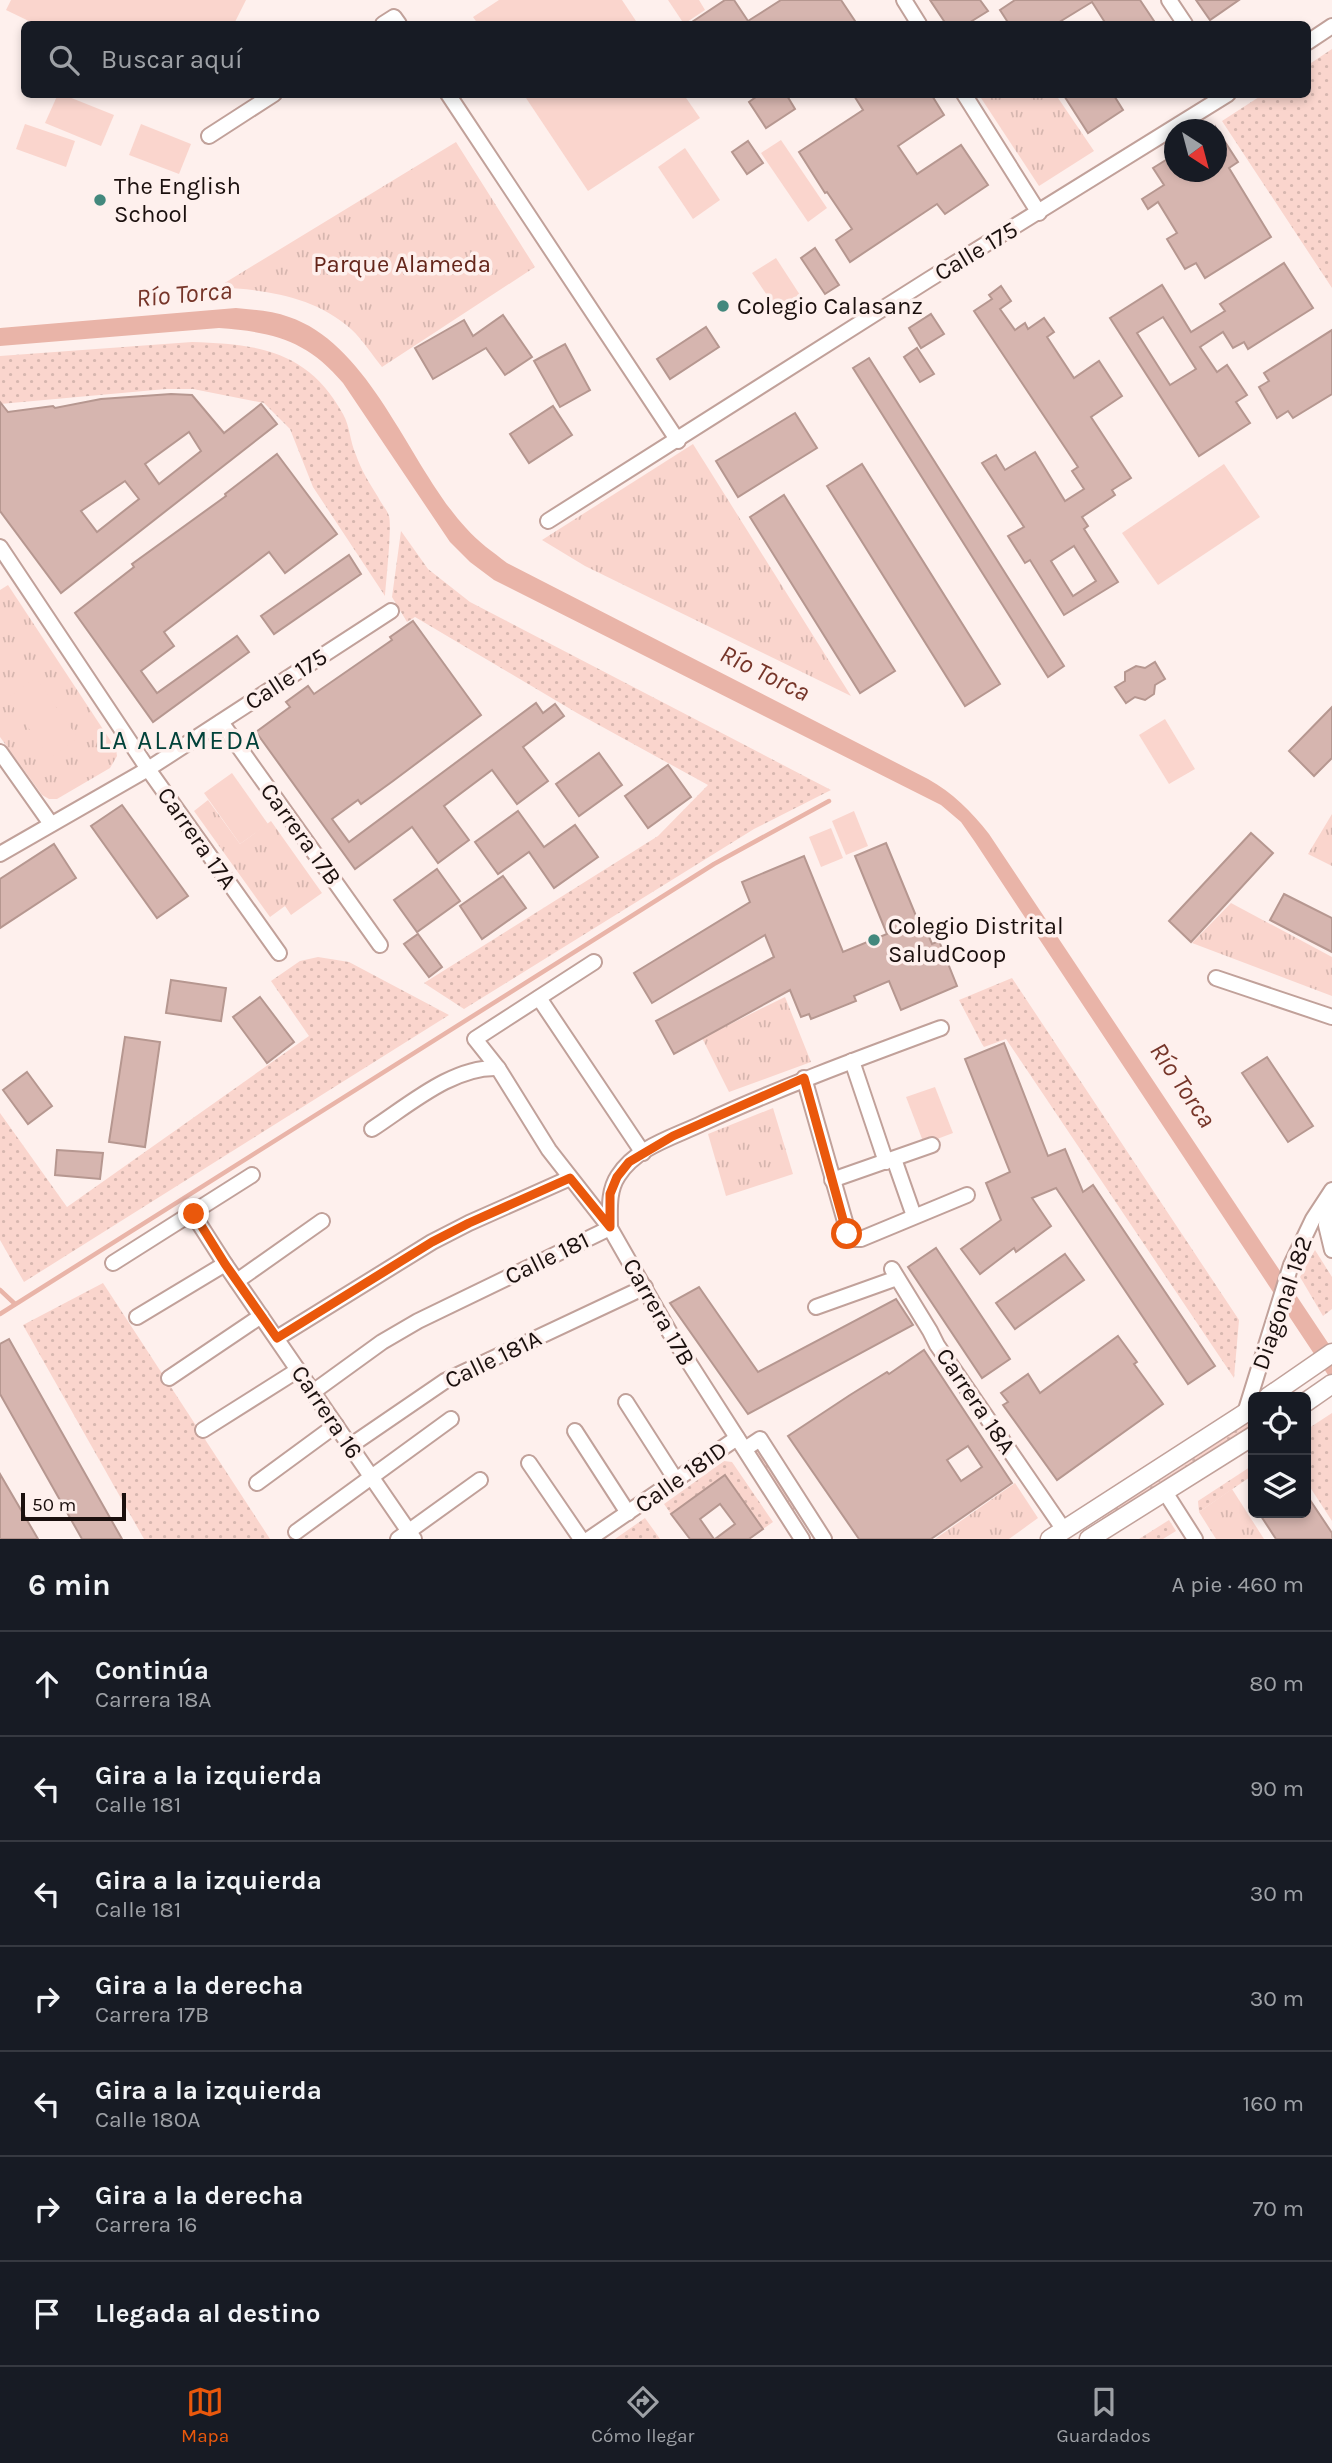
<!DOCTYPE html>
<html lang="es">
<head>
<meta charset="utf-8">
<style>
  :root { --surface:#171b24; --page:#20242c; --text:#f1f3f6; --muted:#9ea1a6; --line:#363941; --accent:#ea580c }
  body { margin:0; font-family:Karla,sans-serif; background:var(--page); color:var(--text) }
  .controls { position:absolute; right:21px; bottom:21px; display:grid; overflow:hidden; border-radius:10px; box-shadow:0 4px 10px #0003 }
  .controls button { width:63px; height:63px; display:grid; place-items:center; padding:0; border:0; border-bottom:2px solid var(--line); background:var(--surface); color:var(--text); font:35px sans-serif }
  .compass { position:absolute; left:1164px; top:119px; width:63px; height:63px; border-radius:50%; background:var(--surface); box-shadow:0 4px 10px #0003; rotate:144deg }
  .scale { position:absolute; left:21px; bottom:18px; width:105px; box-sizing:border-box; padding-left:7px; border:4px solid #1b100e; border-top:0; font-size:19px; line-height:24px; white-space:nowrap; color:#1b100e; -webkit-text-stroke:5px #fef0ed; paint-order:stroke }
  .stop { position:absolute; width:21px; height:21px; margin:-16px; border:5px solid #ea580c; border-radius:50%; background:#fff }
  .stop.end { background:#ea580c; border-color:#fff; box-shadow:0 2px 7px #0008 }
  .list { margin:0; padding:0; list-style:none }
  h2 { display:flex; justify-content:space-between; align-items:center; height:91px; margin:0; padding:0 28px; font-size:30px }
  h2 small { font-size:23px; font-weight:400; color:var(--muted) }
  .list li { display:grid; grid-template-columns:46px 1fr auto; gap:21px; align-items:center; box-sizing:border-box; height:105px; padding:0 28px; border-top:2px solid var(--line) }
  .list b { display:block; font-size:26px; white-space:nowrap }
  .list p { margin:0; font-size:23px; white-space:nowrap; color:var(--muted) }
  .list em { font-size:23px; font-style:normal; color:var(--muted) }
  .icon { flex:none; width:38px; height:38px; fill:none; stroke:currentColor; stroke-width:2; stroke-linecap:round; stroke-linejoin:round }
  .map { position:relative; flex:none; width:1332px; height:1539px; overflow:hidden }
  .search { position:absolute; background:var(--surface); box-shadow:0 4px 10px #0003; left:21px; right:21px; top:21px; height:77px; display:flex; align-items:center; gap:18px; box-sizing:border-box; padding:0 24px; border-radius:10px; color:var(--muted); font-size:26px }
  .sheet { height:826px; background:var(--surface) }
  nav { display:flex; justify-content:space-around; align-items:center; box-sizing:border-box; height:98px; border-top:2px solid var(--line); background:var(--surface); font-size:19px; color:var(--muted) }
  nav a { display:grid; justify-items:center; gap:4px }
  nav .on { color:var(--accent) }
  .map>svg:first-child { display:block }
  .grass { fill:url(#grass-dots) }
  .park { fill:url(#park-tufts) }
  .pitch { fill:#fad5cd }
  .water { fill:#e9b4a8 }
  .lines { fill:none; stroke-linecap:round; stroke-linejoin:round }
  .stream { stroke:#e9b4a8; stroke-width:4.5 }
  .building { fill:#d6b5af; stroke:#b69790; stroke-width:2; fill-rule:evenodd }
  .minor-casing { stroke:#c1a19a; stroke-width:18 }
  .major-casing { stroke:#c1a19a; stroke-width:21 }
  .minor { stroke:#fff; stroke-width:14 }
  .major { stroke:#fff; stroke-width:18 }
  .route { stroke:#ea580c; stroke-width:9 }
  .poi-dot { fill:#43887d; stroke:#fef0ed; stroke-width:2.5 }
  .labels { text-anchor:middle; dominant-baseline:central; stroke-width:7; stroke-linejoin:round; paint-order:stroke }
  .poi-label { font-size:24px; fill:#1b100e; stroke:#fef0ed; text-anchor:start }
  .street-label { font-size:24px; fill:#1b100e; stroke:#fef0ed }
  .park-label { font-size:24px; fill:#64251a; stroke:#fef0ed }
  .water-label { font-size:26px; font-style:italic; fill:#763529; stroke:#fef0ed }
  .neighbourhood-label { font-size:26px; letter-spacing:2px; fill:#02423a; stroke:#fef0ed }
</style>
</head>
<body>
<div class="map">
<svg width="1332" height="1539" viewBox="0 0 1332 1539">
  <defs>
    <pattern id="grass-dots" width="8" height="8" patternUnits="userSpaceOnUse" patternTransform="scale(1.75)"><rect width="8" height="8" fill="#fad5cd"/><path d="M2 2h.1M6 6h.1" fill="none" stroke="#d6b6af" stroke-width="1.8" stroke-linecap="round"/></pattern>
    <pattern id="park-tufts" width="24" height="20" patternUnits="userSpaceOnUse" patternTransform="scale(1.75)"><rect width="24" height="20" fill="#fad5cd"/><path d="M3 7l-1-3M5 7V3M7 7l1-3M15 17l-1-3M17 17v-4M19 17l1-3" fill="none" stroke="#d6b6af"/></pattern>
  </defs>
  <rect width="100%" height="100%" fill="#fef0ed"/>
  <g class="grass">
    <polygon points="1332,49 1332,288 1222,121 1262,95 1308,94 1308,65"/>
    <path d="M192 342C257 344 308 350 343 414 350 426 350 442 356 455 361 470 370 484 378 497 381 503 387 510 389 516 392 527 386 581 385 596L313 487 290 429 264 403 193 389H166L0 404V356Z"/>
    <polygon points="401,531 428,569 470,602 831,790 754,829 464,1009 424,983 658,836 708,785 577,713 415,617 407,622 392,597"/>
    <polygon points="318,957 349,962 449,1015 24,1282 0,1240 0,1113 67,1207 309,1036 271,981 300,961"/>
    <polygon points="1012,978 1239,1320 1234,1378 1006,1039 984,1047 982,1044 959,1000"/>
    <polygon points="1315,1250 1332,1277 1332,1309 1323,1316 1300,1277"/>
    <polygon points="103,1283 270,1539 144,1539 23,1325"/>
    <polygon points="1332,1413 1332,1521 1306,1481 1306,1430"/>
    <polygon points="1253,1419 1253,1424 1175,1477 1103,1520 1101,1517 1172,1473"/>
    <polygon points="758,1450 796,1507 794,1510 791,1510 754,1454"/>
    <polygon points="724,1461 732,1462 773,1522 763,1529 725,1476 671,1514 664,1504"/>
    <polygon points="1253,1465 1253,1475 1199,1512 1198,1501"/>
    <polygon points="645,1518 660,1539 615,1539"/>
    <polygon points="1169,1520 1176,1531 1163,1539 1139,1539"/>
  </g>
  <g class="park">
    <polygon points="979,95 1056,95 1094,151 1039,186"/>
    <path d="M456 142 535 267 382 367C372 355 363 340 351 329 314 296 265 290 218 287Z"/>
    <polygon points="693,444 851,696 585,566 542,540"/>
    <polygon points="8,585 116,749 117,756 110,768 57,799 49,799 42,795 0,737 0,590"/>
    <polygon points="208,800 240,844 271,821 322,893 291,915 285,906 270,917 194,811"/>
    <polygon points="1332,814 1332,866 1308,854"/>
    <polygon points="1231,903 1332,957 1332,996 1192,943"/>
    <polygon points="785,997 811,1062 729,1092 702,1038"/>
    <polygon points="773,1108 793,1174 726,1196 708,1134"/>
    <polygon points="1015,1483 1038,1518 1009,1539 935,1539"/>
    <polygon points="1232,1489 1264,1539 1216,1539 1199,1512"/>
  </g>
  <g class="pitch">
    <polygon points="11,0 246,0 234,24 35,24 6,10"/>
    <polygon points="499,0 622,0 638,24 478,24 473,17"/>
    <polygon points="668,0 699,0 705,10 684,24"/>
    <polygon points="58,94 64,95 114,115 101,146 45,123"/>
    <polygon points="524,95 684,95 700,118 588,191"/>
    <polygon points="25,124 75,141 66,167 16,149"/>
    <polygon points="141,124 191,144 179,174 129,155"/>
    <polygon points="781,140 827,208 808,222 761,153"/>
    <polygon points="685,148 720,200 693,219 658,167"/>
    <polygon points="776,258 800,295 777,310 752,273"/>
    <polygon points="1224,464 1260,517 1158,585 1122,533"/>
    <polygon points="36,678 78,738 50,758 7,698"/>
    <polygon points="1165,719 1195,769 1169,784 1139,735"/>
    <polygon points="232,773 268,824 240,844 204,793"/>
    <polygon points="854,811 868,846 846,855 832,821"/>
    <polygon points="831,828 843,858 821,867 809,837"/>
    <polygon points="935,1087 953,1133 924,1144 906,1097"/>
  </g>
  <path class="water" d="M236 308C254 310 273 311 289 317 372 345 410 468 466 528 478 542 493 552 507 563L928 779C953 793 971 811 989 834L1332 1349V1381L975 842 961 822 941 805 494 580 470 562 450 542 343 383C307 340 273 332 219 328L0 346V328Z"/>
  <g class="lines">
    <g class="stream">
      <polyline points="0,1290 15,1304"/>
      <polyline points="0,1314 714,864 829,801"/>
    </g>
  </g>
  <g class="building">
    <polygon points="725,0 734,0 748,21 781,0 841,0 857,24 689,24"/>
    <polygon points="930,0 980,0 988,11 967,24 946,24"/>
    <polygon points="1015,0 1140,0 1156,24 1106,24 1092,2 1056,24 1009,24 1000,10"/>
    <polygon points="1196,0 1239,0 1210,20"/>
    <polygon points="760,94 786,94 795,109 766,128 749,102"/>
    <polygon points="853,94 931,94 944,115 898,146 917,174 961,145 988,185 945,214 937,204 850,262 836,240 852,229 827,192 825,193 799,152 863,110"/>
    <polygon points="1063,94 1113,94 1123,110 1088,133"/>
    <polygon points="1216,128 1238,162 1229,168 1271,237 1205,278 1196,263 1185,269 1167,239 1177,233 1158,202 1148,209 1142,199 1164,185 1153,168 1174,155 1174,172 1216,172"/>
    <polygon points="748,141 763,163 747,174 732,152"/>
    <polygon points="815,248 839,285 825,294 801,258"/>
    <path d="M1284 263 1313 308 1248 349 1244 342 1233 348 1223 332 1200 347 1217 372 1227 365 1247 395 1236 402 1250 423 1199 456 1110 318 1162 285 1191 332 1225 311 1220 304ZM1163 317 1196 369 1170 385 1137 333Z"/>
    <path d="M1001 286 1011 301 1000 309 1015 330 1025 323 1028 329 1044 318 1054 332 1047 337 1074 378 1099 361 1122 396 1091 417 1131 478 1112 490 1115 495 1082 517 1088 526 1084 529 1118 582 1064 615 1030 560 1025 563 1008 536 1024 527 982 463 996 455 1005 470 1035 452 1065 501 1084 489 1072 471 1078 467 974 311 992 299 989 295ZM1074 546 1096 581 1073 596 1051 561Z"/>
    <polygon points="931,314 944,334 921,348 909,328"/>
    <polygon points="503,315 532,357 505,375 486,348 433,379 415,348 464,320 473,336"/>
    <polygon points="706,327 719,347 670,379 657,359"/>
    <polygon points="1332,330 1332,394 1293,418 1288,411 1277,418 1259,387 1269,381 1264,373"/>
    <polygon points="565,344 590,390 560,407 534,361"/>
    <polygon points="917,348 934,374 920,382 904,357"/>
    <polygon points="869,358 1064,666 1048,677 853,368"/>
    <path d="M171 394 192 395 224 433 261 404 277 424 61 593 0 511V402L8 412 53 406 55 408 101 399ZM189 432 201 451 159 484 145 464ZM125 481 139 499 97 532 81 511Z"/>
    <polygon points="553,406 572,435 529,463 510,434"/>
    <polygon points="795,413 817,448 738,497 716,461"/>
    <polygon points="277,454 337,534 285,573 269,552 164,632 174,646 141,671 157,693 237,636 249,652 153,722 75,613 134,567 132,564 226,496 225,494"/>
    <polygon points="862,464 1000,684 965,706 827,486"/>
    <polygon points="784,495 895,671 860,693 750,517"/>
    <polygon points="349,555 361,574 274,634 261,616"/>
    <polygon points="413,621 481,715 393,781 361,804 358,800 332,819 349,842 536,703 543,713 555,704 564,716 523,747 548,781 517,804 492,770 444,806 469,840 438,863 412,827 355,869 256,732 290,707 286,702 308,686 314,694 392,640 390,637"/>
    <polygon points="1155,662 1165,679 1155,685 1154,694 1145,700 1135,697 1126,703 1115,687 1125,681 1125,672 1136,666 1145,668"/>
    <polygon points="1332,707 1332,758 1314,776 1289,751"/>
    <polygon points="599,753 622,785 579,816 556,784"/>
    <polygon points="668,765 691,797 648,828 625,796"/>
    <polygon points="122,805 188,896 157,918 91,826"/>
    <polygon points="518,811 544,847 575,825 598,857 554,888 529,852 498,874 475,842"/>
    <polygon points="1251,833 1273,853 1191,942 1169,921"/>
    <polygon points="886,843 923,933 927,932 932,944 939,941 957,986 901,1010 889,981 854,996 856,1001 811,1019 809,1014 801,1017 790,990 674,1054 656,1021 774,957 765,935 652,1003 634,973 750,902 742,882 804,856 843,952 887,934 855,856"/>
    <polygon points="54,844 76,878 0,928 0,879"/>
    <polygon points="437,869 460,901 417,932 394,900"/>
    <polygon points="503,876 526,908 482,939 460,906"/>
    <polygon points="1284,894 1332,918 1332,952 1270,920"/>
    <polygon points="418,934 442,967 429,977 404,944"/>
    <polygon points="171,980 226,988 221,1021 166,1013"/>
    <polygon points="260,997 294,1042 267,1063 233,1017"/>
    <polygon points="125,1037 160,1042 145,1147 109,1142"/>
    <polygon points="1004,1043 1048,1156 1065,1149 1083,1192 1093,1185 1215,1366 1188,1384 1056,1188 1032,1198 1051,1226 1016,1252 1014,1248 980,1274 961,1249 1001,1220 986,1183 1010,1172 965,1059"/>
    <polygon points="1267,1057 1313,1126 1288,1142 1242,1073"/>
    <polygon points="27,1072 52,1106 28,1124 3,1090"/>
    <polygon points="57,1150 103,1153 100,1179 55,1175"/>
    <polygon points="936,1248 1010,1359 982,1378 908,1267"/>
    <polygon points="1065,1254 1084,1280 1015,1329 996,1303"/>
    <polygon points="699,1287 758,1372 896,1299 913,1325 748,1414 670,1303"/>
    <polygon points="1118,1336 1137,1362 1134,1364 1163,1404 1057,1480 1003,1405 1008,1402 1001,1393 1028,1374 1040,1393"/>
    <polygon points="9,1339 122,1539 82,1539 0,1394 0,1344"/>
    <path d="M924 1350 1012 1483 931 1539H859L788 1436 850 1395 887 1372 889 1374ZM968 1446 982 1467 961 1481 947 1460Z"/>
    <polygon points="0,1474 38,1539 0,1539"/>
    <polygon points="725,1475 763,1529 749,1539 715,1539 735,1524 720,1504 700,1519 714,1539 690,1539 671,1514"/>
    <polygon points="1306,1494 1332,1533 1332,1539 1276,1539 1259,1513 1306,1513"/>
  </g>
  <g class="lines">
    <g class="minor-casing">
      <g id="minor">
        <polyline points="904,0 919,24"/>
        <polyline points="1169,0 1185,24"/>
        <polyline points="383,24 394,17 399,24"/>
        <polyline points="1308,42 1332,26"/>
        <polyline points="448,94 678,441"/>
        <polyline points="964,94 1039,213"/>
        <polyline points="209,136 274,94"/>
        <polyline points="548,521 928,280 1228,94"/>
        <polyline points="0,547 148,769 279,953"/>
        <polyline points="221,722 380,945"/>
        <polyline points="0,752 51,824"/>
        <polyline points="0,854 148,769 391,611"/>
        <polyline points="594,962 475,1039 498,1068 549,1150 610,1228 670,1333 802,1539"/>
        <polyline points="1216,978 1332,1017"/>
        <polyline points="539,998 643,1153"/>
        <polyline points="852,1061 886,1162"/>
        <polyline points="804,1078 850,1239 861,1239 967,1195"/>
        <path d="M372 1129C409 1105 453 1066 498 1068"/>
        <polyline points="894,1159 914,1216"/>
        <polyline points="832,1180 932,1145"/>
        <polyline points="1328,1199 1326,1225 1332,1250"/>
        <polyline points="193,1214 225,1264 414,1539"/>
        <path d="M610 1228C610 1210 608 1191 618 1176 636 1147 674 1137 703 1123 781 1087 860 1058 941 1028"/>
        <polyline points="113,1263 252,1175"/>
        <polyline points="892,1269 930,1331 937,1345 1064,1530"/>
        <polyline points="237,1281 322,1221"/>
        <polyline points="816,1307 897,1278"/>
        <polyline points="137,1317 225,1264"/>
        <polyline points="277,1338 432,1242 469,1223 570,1178"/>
        <polyline points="169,1378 261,1316"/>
        <polyline points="313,1392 382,1342 418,1321 610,1228"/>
        <polyline points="626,1402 676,1480"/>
        <polyline points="1245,1413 1291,1265 1313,1219 1332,1190"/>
        <polyline points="203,1430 298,1370"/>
        <polyline points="575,1431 628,1513"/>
        <polyline points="350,1446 445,1381 645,1287"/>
        <polyline points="745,1449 760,1439 824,1539"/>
        <polyline points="529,1463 581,1539"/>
        <polyline points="257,1483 336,1425"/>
        <polyline points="1165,1492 1195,1539"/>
        <polyline points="296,1532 451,1419"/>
        <polyline points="398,1539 480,1480"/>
        <polyline points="589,1539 737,1438"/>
      </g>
    </g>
    <g class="major-casing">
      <g id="major">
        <polyline points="1268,1397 1332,1353"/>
        <polyline points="1306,1402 1332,1384"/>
        <polyline points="1050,1539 1253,1408"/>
        <polyline points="1089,1539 1253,1436"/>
      </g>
    </g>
    <use href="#minor" class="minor"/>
    <use href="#major" class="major"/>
  </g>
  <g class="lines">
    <polyline class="route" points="194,1214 225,1264 277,1338 432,1242 469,1223 570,1178 610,1227 610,1194 617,1177 629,1162 673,1136 804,1078 847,1234"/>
  </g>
  <g class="poi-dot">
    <circle cx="100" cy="200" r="7"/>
    <circle cx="723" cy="306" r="7"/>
    <circle cx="874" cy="940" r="7"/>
  </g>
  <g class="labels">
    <g class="poi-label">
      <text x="114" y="186">The English<tspan x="114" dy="28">School</tspan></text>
      <text x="737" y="306">Colegio Calasanz</text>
      <text x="888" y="926">Colegio Distrital<tspan x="888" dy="28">SaludCoop</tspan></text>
    </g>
    <g class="street-label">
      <text transform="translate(976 251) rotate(-31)">Calle 175</text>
      <text transform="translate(286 679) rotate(-33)">Calle 175</text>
      <text transform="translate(301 834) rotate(54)">Carrera 17B</text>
      <text transform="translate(197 838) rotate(55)">Carrera 17A</text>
      <text transform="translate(547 1258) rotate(-26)">Calle 181</text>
      <text transform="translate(1282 1303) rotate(-71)">Diagonal 182</text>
      <text transform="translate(659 1312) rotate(60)">Carrera 17B</text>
      <text transform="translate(493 1359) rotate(-26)">Calle 181A</text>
      <text transform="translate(976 1401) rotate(56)">Carrera 18A</text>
      <text transform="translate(327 1412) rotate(56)">Carrera 16</text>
      <text transform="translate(681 1477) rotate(-35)">Calle 181D</text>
    </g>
    <g class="park-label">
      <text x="402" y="264">Parque Alameda</text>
    </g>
    <g class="water-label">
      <text transform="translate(184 294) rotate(-5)">Río Torca</text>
      <text transform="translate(765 673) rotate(26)">Río Torca</text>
      <text transform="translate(1183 1085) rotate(56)">Río Torca</text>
    </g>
    <g class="neighbourhood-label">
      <text x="180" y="740">LA ALAMEDA</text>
    </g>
  </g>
</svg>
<div class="controls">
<button><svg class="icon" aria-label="locate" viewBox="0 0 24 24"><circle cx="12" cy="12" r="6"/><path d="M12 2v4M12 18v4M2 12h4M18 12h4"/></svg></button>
<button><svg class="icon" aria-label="layers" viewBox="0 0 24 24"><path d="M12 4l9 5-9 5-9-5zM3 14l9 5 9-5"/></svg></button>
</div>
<svg class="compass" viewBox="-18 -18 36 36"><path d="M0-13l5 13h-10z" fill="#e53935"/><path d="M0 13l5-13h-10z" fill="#9ea1a6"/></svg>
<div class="scale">50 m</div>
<div class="stop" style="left:847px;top:1234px"></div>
<div class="stop end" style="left:194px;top:1214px"></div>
<div class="search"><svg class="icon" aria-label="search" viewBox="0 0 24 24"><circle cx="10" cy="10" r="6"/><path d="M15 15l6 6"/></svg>Buscar aquí</div>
</div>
<section class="sheet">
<h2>6 min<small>A pie · 460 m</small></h2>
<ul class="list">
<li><svg class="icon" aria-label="ahead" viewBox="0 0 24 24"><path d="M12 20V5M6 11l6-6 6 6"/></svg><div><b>Continúa</b><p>Carrera 18A</p></div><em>80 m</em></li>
<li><svg class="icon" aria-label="left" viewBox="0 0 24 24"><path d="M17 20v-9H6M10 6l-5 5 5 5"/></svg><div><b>Gira a la izquierda</b><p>Calle 181</p></div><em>90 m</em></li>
<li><svg class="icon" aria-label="left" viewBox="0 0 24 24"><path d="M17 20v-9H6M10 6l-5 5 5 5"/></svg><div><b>Gira a la izquierda</b><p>Calle 181</p></div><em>30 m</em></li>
<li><svg class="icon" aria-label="right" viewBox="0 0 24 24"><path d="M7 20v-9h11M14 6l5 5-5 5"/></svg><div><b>Gira a la derecha</b><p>Carrera 17B</p></div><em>30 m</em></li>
<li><svg class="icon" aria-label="left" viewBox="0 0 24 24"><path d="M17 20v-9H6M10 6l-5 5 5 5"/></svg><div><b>Gira a la izquierda</b><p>Calle 180A</p></div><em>160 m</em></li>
<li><svg class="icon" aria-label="right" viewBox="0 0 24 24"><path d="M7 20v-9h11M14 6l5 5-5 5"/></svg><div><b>Gira a la derecha</b><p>Carrera 16</p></div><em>70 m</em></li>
<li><svg class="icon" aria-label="arrive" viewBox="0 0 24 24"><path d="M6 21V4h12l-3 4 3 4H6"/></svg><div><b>Llegada al destino</b></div></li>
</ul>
</section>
<nav>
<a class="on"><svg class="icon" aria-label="map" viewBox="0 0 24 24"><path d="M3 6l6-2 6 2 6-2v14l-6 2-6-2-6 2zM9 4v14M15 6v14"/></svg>Mapa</a>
<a><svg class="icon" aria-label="directions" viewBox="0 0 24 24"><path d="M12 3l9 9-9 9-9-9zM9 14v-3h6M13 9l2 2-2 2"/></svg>Cómo llegar</a>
<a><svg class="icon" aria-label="saved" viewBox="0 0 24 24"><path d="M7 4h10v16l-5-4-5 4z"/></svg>Guardados</a>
</nav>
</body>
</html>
